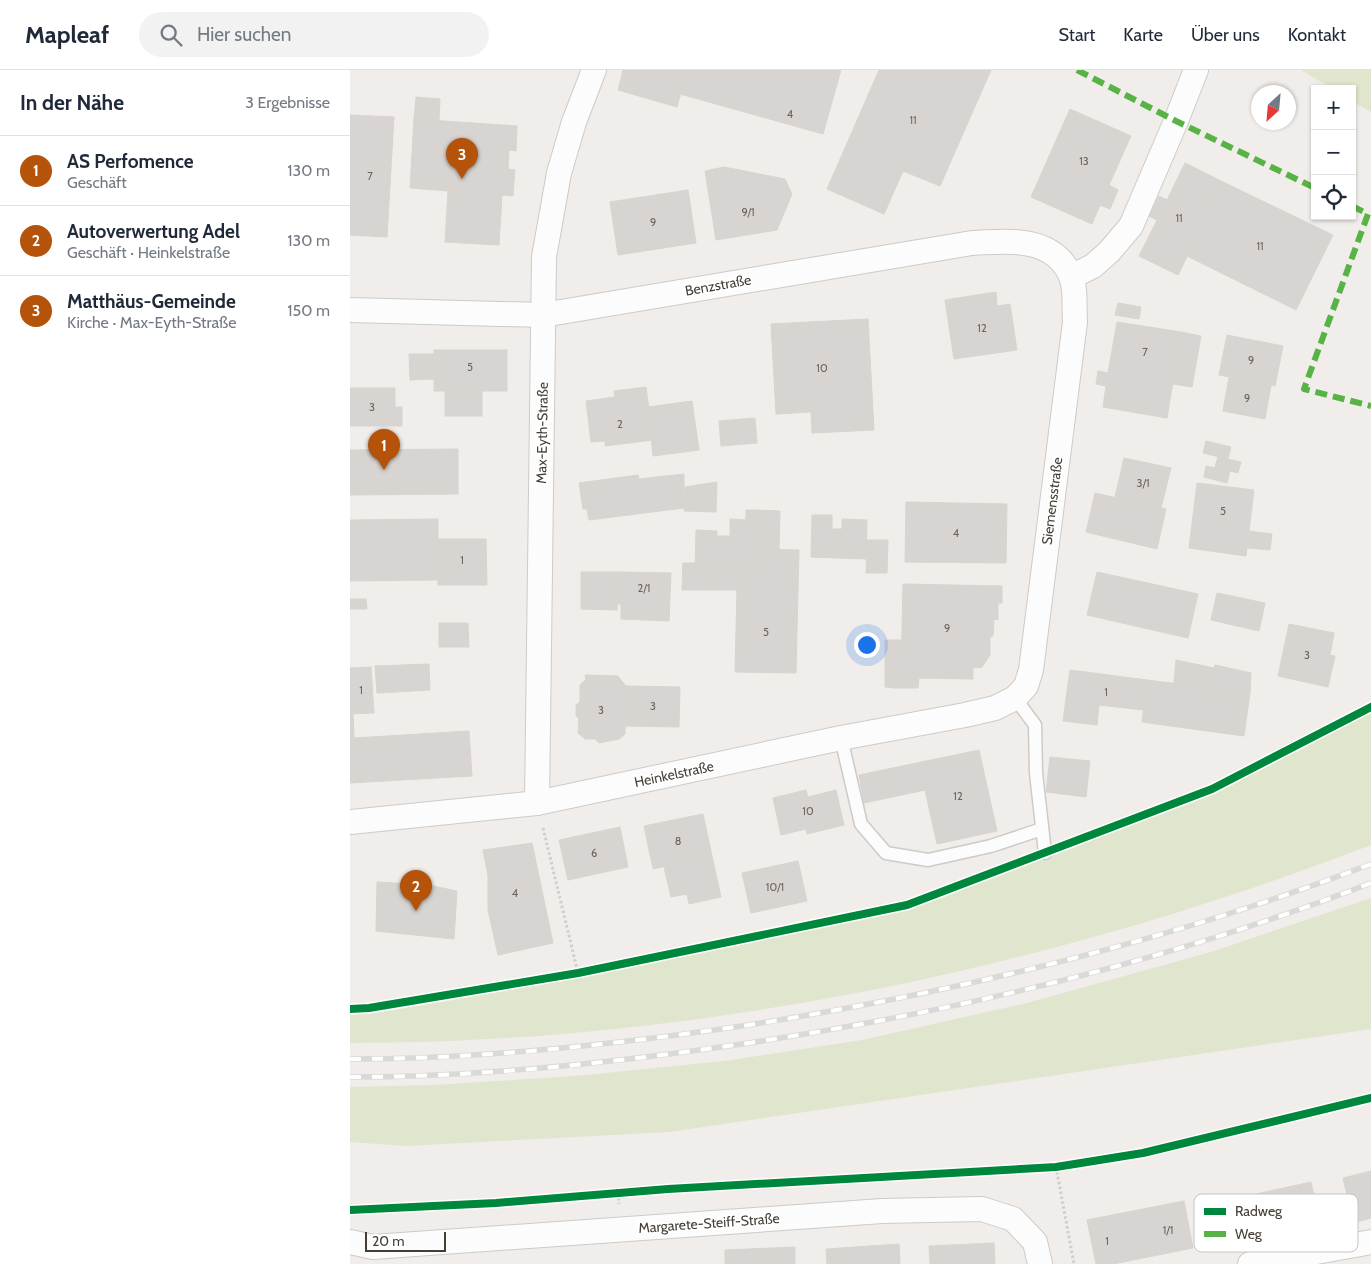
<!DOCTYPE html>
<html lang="de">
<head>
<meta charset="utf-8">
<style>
  :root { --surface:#fff; --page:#f2f2f3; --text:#1f2937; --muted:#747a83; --line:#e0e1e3; --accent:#b45309 }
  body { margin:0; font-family:Cabin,sans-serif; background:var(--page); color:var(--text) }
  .controls { position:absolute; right:15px; top:15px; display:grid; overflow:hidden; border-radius:0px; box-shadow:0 1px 4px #0004 }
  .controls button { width:45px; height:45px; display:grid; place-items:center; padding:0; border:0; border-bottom:1px solid var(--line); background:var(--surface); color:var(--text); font:25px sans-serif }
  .compass { position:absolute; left:901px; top:15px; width:45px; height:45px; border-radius:50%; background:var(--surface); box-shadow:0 1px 4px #0004; rotate:206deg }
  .scale { position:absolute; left:15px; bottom:12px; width:81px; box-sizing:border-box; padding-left:5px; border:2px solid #443e37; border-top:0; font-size:14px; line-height:18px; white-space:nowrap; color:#443e37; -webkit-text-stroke:4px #fff; paint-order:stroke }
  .you { position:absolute; left:516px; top:574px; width:18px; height:18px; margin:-12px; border:4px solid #fff; border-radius:50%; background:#1a73e8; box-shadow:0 0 0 8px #1a73e833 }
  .badge { display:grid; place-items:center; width:32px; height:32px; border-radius:50%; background:var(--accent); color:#fff; font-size:16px; font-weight:700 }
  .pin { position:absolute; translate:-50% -41px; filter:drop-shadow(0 1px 2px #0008) }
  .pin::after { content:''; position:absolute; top:26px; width:18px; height:15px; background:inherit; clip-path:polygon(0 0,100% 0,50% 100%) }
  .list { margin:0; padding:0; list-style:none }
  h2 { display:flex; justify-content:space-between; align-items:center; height:65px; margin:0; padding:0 20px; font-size:21px }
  h2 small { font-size:16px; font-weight:400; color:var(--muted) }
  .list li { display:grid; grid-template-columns:32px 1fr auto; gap:15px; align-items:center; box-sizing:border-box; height:70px; padding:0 20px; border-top:1px solid var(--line) }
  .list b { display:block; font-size:19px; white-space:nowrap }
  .list p { margin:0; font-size:16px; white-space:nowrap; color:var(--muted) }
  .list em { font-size:16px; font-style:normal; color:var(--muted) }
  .icon { flex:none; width:28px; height:28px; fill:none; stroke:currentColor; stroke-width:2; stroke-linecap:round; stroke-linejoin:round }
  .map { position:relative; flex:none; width:1021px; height:1194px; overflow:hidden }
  header { display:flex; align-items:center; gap:30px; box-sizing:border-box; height:70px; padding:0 25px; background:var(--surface); border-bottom:1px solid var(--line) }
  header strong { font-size:24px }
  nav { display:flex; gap:28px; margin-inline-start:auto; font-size:18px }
  .search { width:350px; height:45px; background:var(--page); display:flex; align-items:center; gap:12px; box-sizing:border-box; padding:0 18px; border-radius:28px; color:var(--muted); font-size:19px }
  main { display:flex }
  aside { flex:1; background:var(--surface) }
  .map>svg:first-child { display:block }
  .green { fill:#dfe6cd }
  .building { fill:#d8d4d1; stroke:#d8d4d0 }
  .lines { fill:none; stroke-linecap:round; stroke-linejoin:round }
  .service-casing { stroke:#cdcbc8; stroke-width:15 }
  .minor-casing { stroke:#cdcbc8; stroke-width:26 }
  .path { stroke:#d0cdcb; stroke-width:3; stroke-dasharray:2.5 2.5; stroke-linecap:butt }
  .service { stroke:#fdfcfc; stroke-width:12 }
  .minor { stroke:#fdfcfc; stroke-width:24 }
  .rail-casing { stroke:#d9d9d8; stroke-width:5.5 }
  .rail { stroke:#fff; stroke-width:4; stroke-dasharray:11; stroke-linecap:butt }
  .quiet { stroke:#57b346; stroke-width:6; stroke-dasharray:12 6; stroke-linecap:butt }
  .cycleway-casing { stroke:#fff; stroke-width:11 }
  .cycleway { stroke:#00873e; stroke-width:8 }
  .labels { text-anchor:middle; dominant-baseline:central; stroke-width:4; stroke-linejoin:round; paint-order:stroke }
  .number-label { font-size:11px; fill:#6a655f }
  .street-label { font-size:14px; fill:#443e37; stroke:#fff }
  .key { fill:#fff; stroke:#c7c5c3; stroke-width:1 }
  .key-label { font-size:14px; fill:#443e37 }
</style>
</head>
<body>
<header>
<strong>Mapleaf</strong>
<div class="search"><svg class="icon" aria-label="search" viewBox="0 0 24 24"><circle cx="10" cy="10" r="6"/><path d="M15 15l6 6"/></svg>Hier suchen</div>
<nav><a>Start</a><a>Karte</a><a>Über uns</a><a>Kontakt</a></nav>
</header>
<main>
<aside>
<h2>In der Nähe<small>3 Ergebnisse</small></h2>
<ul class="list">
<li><span class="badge">1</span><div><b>AS Perfomence</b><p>Geschäft</p></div><em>130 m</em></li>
<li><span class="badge">2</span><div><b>Autoverwertung Adel</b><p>Geschäft · Heinkelstraße</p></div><em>130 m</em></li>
<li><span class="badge">3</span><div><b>Matthäus-Gemeinde</b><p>Kirche · Max-Eyth-Straße</p></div><em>150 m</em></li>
</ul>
</aside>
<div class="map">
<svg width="1021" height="1194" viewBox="0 0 1021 1194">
  <rect width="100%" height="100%" fill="#f0edea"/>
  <g class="green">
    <polygon points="951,0 1021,0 1021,42 1002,31 1002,19 983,19"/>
    <path d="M1021 642V775C699 899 345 973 0 973V945L22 944 228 908 558 839 864 724Z"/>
    <polygon points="1021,828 1021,959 319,1062 55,1076 0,1072 0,1017 83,1015 226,1006 374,991 512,970 677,933 861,882"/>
  </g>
  <g class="building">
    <polygon points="273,0 337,0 327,37 268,20"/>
    <polygon points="337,0 491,0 473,64 330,24"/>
    <polygon points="529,0 641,0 590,116 553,101 534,144 477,119"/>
    <polygon points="66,27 90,29 89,51 64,49"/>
    <polygon points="720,39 781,66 759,115 768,120 760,139 750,135 742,154 681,127"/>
    <polygon points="0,45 44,47 37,167 0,165"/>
    <polygon points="64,49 167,56 166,81 159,80 158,99 165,100 163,126 152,125 149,175 95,172 98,121 60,118"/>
    <polygon points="835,93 873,112 828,205 789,186 807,150 799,146 809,126 817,130"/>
    <polygon points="374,97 435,109 442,124 427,160 366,170 355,101"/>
    <polygon points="873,112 983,165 946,240 837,186"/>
    <polygon points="338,120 346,173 268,185 260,132"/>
    <polygon points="646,222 647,236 660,234 667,280 604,289 595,230"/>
    <polygon points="768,233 791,237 789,249 765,245"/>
    <polygon points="518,249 524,360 462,363 461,342 426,344 421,254"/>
    <polygon points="767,252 831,262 817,348 753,337 756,316 746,314 748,301 758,303"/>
    <polygon points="831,262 851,266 842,317 823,314"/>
    <polygon points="877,265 933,276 925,316 869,305"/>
    <rect x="84" y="280" width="73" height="41"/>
    <polygon points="59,284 84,284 84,309 60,310"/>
    <polygon points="879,307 921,315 915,349 873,341"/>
    <polygon points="296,317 303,370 255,376 255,371 241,372 236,331 265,327 264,321"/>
    <polygon points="0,318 45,318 45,337 52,337 52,356 0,356"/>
    <rect x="95" y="321" width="37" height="25"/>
    <polygon points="342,331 349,380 303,386 298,337"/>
    <polygon points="405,348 407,373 371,376 369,351"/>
    <polygon points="856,371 881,377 878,389 853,383"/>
    <polygon points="108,379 108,424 0,425 0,380"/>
    <polygon points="868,387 891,392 888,403 865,397"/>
    <polygon points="774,388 821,398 811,438 765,427"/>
    <polygon points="856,396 880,401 877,413 854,407"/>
    <polygon points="334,404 334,438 239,450 237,439 233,439 229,413 288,405 289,409"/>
    <polygon points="367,412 366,442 334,441 335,417"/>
    <polygon points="847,413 904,420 896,486 839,478"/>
    <polygon points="745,423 816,439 807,479 736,462"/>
    <polygon points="556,432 657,434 656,493 555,492"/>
    <polygon points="396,440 407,440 405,503 345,502 346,460 367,461 367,466 380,466 380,449 396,450"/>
    <polygon points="407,440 430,441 429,480 406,479"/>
    <polygon points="462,445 482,445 482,459 492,459 492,449 517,450 516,489 461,487"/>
    <polygon points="88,449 88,510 0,511 0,450"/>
    <polygon points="899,461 922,464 920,480 897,478"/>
    <polygon points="88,469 136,469 137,515 88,515"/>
    <polygon points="517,470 538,470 537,503 516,503"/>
    <polygon points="406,479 449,480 448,520 365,520 366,503 405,503"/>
    <polygon points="333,493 345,493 345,502 366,503 365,520 332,520"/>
    <polygon points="231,502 268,502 267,540 231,539"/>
    <polygon points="268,502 321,503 319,551 271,549 271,534 267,534"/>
    <polygon points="747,502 848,524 838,568 737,545"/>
    <polygon points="553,514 652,516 652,533 648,533 648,550 644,549 643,566 640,567 640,585 632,597 623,598 623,609 569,608 568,618 545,618 546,606 551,606"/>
    <polygon points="387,519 448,520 446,603 385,602"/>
    <polygon points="867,523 915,533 909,561 861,550"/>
    <polygon points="0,529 16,529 17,539 0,539"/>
    <polygon points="89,553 118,553 119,577 89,577"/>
    <polygon points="939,554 984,563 980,585 985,586 978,617 928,606"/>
    <polygon points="535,570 551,570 551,606 546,606 545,618 535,617"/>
    <polygon points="826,590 864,598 865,595 901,603 900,623 824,613"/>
    <polygon points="79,594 80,620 27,623 25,596"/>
    <polygon points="21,597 24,643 0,644 0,598"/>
    <polygon points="720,600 797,610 793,640 749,635 747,655 713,651"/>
    <polygon points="235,605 268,606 270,609 236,609"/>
    <polygon points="236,609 270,609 276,616 275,664 269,669 249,673 245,669 235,669 228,663 229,649 226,646 226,635 230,632 230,615"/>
    <polygon points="797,610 900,623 894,666 792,652"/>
    <polygon points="276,616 330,617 329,657 275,656"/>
    <polygon points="0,644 3,644 4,668 119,661 122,706 0,713"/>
    <polygon points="629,680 647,761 587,774 575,720 514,733 509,705"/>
    <polygon points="700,687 740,691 736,727 696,722"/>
    <polygon points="456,720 458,727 486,720 494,755 457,764 456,759 431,765 423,728"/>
    <polygon points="353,744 362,786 303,799 294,756"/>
    <polygon points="270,757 278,797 218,810 209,770"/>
    <polygon points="182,773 203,873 148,885 138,840 138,805 133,780"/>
    <polygon points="362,786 371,827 339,834 337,824 321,827 314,797"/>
    <polygon points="448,791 457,831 401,843 392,803"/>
    <polygon points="27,812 78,815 107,821 104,869 26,861"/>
    <polygon points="1021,1101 1021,1148 1004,1153 993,1108"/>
    <polygon points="961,1112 971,1157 876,1178 865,1133"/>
    <polygon points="834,1131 843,1178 763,1194 746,1194 737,1150"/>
    <polygon points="644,1173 645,1194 580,1194 579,1176"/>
    <polygon points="549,1174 550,1194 477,1194 476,1179"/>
    <polygon points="445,1177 445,1194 375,1194 375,1180"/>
  </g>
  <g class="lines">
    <g class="service-casing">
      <g id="service">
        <polyline points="665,628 685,655 686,703 695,783"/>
        <polyline points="491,668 511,754 536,783 578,790 641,776 692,759"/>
      </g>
    </g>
    <g class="minor-casing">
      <g id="minor">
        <polyline points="721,207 743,196 759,182 781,156 826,51 846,0"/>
        <path d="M0 240 193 245 622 173C659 171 703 166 721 206 726 218 724 239 725 252L681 600 676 616 665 628 645 638 615 645 491 668 187 733 0 752"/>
        <polyline points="187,733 194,187 209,103 224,52 244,0"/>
        <polyline points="0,1172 23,1177 532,1141 632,1139 663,1149 685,1172 690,1194"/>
        <polyline points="900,1194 1021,1172"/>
      </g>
    </g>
    <g class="path">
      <polyline points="193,758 228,903"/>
      <polyline points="706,1097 724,1194"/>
      <polyline points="268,1123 269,1134"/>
    </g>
    <use href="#service" class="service"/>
    <use href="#minor" class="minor"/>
    <g class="rail-casing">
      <g id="rail">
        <path d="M0 989C131 989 262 975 392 956 604 923 820 871 1021 794"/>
        <path d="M0 1007C131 1007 262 993 392 974 606 942 819 891 1021 813"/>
      </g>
    </g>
    <use href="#rail" class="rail"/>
    <g class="quiet">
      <polyline points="727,0 826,51 965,118"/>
      <polyline points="1002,136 1018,144 954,319 1021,336"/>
    </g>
    <g class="cycleway-casing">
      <g id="cycleway">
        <polyline points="0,939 19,938 228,903 557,835 862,719 1021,637"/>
        <polyline points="0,1140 146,1133 318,1119 706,1097 793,1083 1021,1028"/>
      </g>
    </g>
    <use href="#cycleway" class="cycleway"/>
  </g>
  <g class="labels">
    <g class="number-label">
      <text x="440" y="44">4</text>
      <text x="563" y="50">11</text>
      <text x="734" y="91">13</text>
      <text x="20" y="106">7</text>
      <text x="398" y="142">9/1</text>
      <text x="829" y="148">11</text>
      <text x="303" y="152">9</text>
      <text x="910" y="176">11</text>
      <text x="632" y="258">12</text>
      <text x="795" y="282">7</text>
      <text x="901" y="290">9</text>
      <text x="120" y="297">5</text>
      <text x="472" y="298">10</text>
      <text x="897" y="328">9</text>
      <text x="22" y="337">3</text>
      <text x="270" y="354">2</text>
      <text x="793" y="413">3/1</text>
      <text x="873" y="441">5</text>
      <text x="606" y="463">4</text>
      <text x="112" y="490">1</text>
      <text x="294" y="518">2/1</text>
      <text x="597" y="558">9</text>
      <text x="416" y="562">5</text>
      <text x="957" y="585">3</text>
      <text x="11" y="620">1</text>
      <text x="756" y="622">1</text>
      <text x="303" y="636">3</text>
      <text x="251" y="640">3</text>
      <text x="608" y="726">12</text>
      <text x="458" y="741">10</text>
      <text x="328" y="771">8</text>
      <text x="244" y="783">6</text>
      <text x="425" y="817">10/1</text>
      <text x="165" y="823">4</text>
      <text x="818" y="1160">1/1</text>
      <text x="757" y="1171">1</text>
    </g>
    <g class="street-label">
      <text transform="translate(368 215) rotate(-10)">Benzstraße</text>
      <text transform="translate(192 363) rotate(-89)">Max-Eyth-Straße</text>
      <text transform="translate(702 431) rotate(-83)">Siemensstraße</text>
      <text transform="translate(324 704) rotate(-12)">Heinkelstraße</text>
      <text transform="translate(359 1153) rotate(-4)">Margarete-Steiff-Straße</text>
    </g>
  </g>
  <rect x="844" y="1124" width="164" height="58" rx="8" class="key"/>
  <rect x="854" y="1138" width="22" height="7" fill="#00873e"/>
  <rect x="854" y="1161" width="22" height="6" fill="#57b346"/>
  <g class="key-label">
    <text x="885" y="1146">Radweg</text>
    <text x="885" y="1169">Weg</text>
  </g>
</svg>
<div class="controls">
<button>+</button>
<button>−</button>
<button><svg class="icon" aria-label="locate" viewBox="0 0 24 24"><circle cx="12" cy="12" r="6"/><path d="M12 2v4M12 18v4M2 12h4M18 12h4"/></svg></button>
</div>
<svg class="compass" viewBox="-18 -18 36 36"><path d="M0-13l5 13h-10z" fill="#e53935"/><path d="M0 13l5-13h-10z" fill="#747a83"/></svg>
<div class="scale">20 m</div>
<div class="you"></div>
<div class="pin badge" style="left:34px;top:400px">1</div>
<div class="pin badge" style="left:66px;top:841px">2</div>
<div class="pin badge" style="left:112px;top:109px">3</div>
</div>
</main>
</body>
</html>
